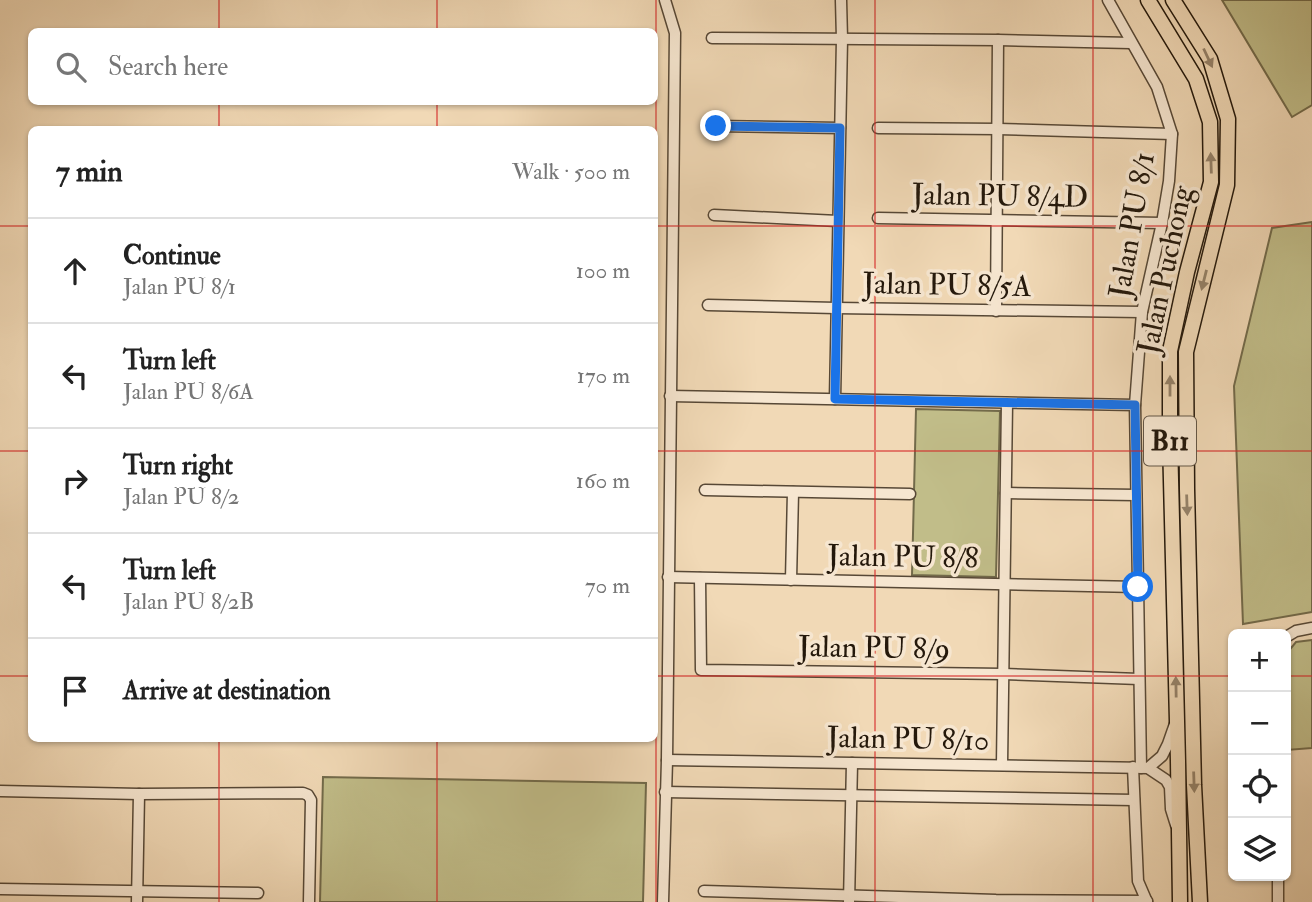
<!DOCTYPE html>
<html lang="en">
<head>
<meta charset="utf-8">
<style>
  :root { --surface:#fff; --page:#f6f6f6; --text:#222; --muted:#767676; --line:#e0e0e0 }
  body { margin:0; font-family:"IM FELL Double Pica",serif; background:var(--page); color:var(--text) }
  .controls { position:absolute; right:21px; bottom:21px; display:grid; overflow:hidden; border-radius:10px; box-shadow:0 2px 5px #0004 }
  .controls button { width:63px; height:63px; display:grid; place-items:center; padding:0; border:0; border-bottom:2px solid var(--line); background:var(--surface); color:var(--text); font:35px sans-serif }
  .stop { position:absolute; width:21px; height:21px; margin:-16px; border:5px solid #1a73e8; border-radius:50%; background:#fff }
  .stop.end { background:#1a73e8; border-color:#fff; box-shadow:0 2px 7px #0008 }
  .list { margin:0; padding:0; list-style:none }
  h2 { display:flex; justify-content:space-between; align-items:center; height:91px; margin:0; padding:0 28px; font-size:30px }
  h2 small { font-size:23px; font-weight:400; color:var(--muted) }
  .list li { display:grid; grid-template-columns:46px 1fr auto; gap:21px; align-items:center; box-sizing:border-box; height:105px; padding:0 28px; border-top:2px solid var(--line) }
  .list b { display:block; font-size:26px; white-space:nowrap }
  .list p { margin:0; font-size:23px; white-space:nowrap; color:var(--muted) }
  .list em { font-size:23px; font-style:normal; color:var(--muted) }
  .icon { flex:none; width:38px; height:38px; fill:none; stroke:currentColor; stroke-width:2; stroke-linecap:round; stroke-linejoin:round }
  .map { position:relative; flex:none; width:1312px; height:902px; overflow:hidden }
  .search { position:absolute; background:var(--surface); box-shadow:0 2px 5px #0004; left:28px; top:28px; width:630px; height:77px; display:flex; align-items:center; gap:18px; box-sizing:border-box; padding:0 24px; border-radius:10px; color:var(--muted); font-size:26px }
  .panel { position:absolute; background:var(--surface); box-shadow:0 2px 5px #0004; left:28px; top:126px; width:630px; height:616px; border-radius:10px }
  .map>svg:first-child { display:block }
  .green { fill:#c1bd89; stroke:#726a4a; stroke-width:2 }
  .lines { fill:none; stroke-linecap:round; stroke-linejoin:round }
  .minor-casing { stroke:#574836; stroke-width:13 }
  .major-casing { stroke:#24180b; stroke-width:17 }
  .minor { stroke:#f6e6d0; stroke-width:10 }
  .major { stroke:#f1d9b6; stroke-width:14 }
  .oneway { fill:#958269 }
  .route { stroke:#1a73e8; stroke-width:9 }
  .grid { fill:none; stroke:#d62828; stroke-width:2; stroke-opacity:0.55 }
  .labels { text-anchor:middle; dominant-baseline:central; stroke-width:7; stroke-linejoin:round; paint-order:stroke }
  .shield { fill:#f6e6d0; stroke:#635646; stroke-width:2 }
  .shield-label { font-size:28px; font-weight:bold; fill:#24180b }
  .street-label { font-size:30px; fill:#24180b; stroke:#f6e6d0 }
</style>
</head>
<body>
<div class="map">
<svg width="1312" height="902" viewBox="0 0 1312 902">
  <rect width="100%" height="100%" fill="#f1d9b6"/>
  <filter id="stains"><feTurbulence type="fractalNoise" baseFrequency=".00286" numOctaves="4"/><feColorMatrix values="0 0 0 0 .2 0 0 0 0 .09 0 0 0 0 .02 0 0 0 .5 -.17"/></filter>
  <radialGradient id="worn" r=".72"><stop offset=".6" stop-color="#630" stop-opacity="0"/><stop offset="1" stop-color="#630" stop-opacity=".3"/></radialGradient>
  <g class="green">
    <polygon points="1222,0 1312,0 1312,105 1292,117"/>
    <polygon points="1312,222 1312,612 1243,624 1234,386 1272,228"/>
    <polygon points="916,409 1000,411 996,577 912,575"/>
    <polygon points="1312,640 1312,748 1287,750 1286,654 1296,642"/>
    <polygon points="323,777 646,783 643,902 320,902"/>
  </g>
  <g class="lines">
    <g class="minor-casing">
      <g id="minor">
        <polyline points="1108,0 1157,87 1172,134 1169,181 1162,223 1142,312 1135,405 1141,768"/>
        <polyline points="712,38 998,40 1131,43"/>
        <polyline points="716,126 840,128"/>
        <polyline points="878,128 998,129 1172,134"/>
        <polyline points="714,215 838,221"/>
        <polyline points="878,218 1162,223"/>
        <polyline points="708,305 836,308 1142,312"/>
        <polyline points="996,311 998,40"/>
        <polyline points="670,396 1135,405"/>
        <polyline points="835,399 842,39 841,0"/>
        <polyline points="705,490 910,494"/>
        <polyline points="1006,493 1136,495"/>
        <polyline points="668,577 1138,587"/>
        <polyline points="700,578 701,670 1003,674 1139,679"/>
        <polyline points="791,580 793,492"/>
        <polyline points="1286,637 1296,631 1312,628"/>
        <polyline points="667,760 1148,768 1166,780 1170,787 1171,809 1176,825"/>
        <polyline points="1002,765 1007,403"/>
        <polyline points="1133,767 1138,881 1147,902"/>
        <polyline points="1148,768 1162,756 1168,744 1175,724"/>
        <polyline points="0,791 139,794 303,793 308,795 311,800 309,902"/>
        <polyline points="665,792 1134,800"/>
        <polyline points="0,889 258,893"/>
        <polyline points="704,891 996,900 1147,901"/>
        <polyline points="137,902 139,794"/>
        <polyline points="663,902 667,760 675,33 665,0"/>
        <polyline points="849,902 852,763"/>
        <polyline points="1278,902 1278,876"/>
      </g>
    </g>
    <g class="major-casing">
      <g id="major">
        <polyline points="1148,0 1196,79 1210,122 1211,182 1187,272 1170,351 1170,440 1178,761 1180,902"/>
        <polyline points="1173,0 1210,59 1228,119 1227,185 1186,352 1187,489 1194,785 1200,902"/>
      </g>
    </g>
    <use href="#minor" class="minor"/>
    <use href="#major" class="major"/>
  </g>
  <defs><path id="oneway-solid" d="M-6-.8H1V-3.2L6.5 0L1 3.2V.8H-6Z" transform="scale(1.75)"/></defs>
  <g class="oneway">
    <use href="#oneway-solid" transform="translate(1208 58) rotate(65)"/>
    <use href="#oneway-solid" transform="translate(1211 163) rotate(-92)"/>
    <use href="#oneway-solid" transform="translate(1204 280) rotate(104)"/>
    <use href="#oneway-solid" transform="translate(1170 386) rotate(-90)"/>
    <use href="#oneway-solid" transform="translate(1187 505) rotate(88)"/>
    <use href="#oneway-solid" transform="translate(1176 687) rotate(-91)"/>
    <use href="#oneway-solid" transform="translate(1194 782) rotate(88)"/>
  </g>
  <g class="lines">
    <polyline class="route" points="716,126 840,128 835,399 1135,405 1138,587"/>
  </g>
  <path class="grid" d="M219 0V32M437 0V32M656 0V902M875 0V902M1093 0V902M219 102V130M437 102V130M0 226H32M654 226H1312M0 451H32M654 451H1312M0 676H32M654 676H1233M1286 676H1312M219 738V902M437 738V902"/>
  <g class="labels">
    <rect class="shield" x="1144" y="416.5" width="52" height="49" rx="5"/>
    <g class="shield-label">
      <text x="1170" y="441">B11</text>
    </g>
    <g class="street-label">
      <text transform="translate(1000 196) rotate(1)">Jalan PU 8/4D</text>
      <text transform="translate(1132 225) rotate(-80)">Jalan PU 8/1</text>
      <text transform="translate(1165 270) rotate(-78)">Jalan Puchong</text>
      <text transform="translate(947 285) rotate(1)">Jalan PU 8/5A</text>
      <text transform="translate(903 557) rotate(1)">Jalan PU 8/8</text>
      <text transform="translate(874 648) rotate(1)">Jalan PU 8/9</text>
      <text transform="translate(908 739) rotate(1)">Jalan PU 8/10</text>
    </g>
  </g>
  <rect width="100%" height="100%" filter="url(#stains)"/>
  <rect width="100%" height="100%" fill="url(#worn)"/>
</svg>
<div class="controls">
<button>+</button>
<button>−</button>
<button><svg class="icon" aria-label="locate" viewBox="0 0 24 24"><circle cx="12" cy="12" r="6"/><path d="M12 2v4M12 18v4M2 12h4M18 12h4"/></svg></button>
<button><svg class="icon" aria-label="layers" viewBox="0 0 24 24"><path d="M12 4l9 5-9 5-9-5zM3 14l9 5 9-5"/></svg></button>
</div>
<div class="stop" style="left:1138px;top:587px"></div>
<div class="stop end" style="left:716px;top:126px"></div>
<div class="search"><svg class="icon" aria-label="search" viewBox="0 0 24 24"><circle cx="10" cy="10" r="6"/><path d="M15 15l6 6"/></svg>Search here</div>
<section class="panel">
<h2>7 min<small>Walk · 500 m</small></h2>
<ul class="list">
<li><svg class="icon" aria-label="ahead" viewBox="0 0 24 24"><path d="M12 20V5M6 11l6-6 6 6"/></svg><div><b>Continue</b><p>Jalan PU 8/1</p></div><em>100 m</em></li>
<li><svg class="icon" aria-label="left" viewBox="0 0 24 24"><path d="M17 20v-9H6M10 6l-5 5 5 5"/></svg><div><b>Turn left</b><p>Jalan PU 8/6A</p></div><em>170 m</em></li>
<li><svg class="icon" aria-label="right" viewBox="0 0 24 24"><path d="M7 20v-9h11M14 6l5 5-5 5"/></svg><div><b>Turn right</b><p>Jalan PU 8/2</p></div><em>160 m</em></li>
<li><svg class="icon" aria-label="left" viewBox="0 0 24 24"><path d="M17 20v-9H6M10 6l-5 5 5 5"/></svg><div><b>Turn left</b><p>Jalan PU 8/2B</p></div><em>70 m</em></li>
<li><svg class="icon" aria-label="arrive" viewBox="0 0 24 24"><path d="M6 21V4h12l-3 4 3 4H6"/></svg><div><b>Arrive at destination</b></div></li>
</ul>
</section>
</div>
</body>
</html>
